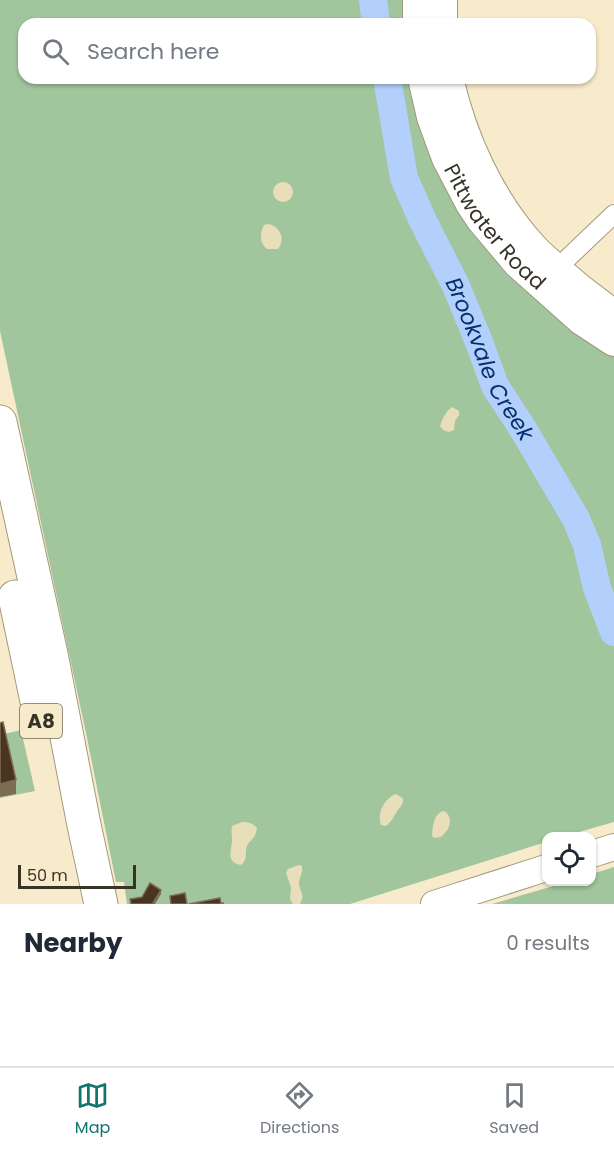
<!DOCTYPE html>
<html lang="en">
<head>
<meta charset="utf-8">
<style>
  :root { --surface:#fff; --page:#f2f2f3; --text:#1f2937; --muted:#747a83; --line:#e0e1e3; --accent:#0f766e }
  body { margin:0; font-family:Poppins,sans-serif; background:var(--page); color:var(--text) }
  .controls { position:absolute; right:18px; bottom:18px; display:grid; overflow:hidden; border-radius:12px; box-shadow:0 2px 4px #0004 }
  .controls button { width:54px; height:54px; display:grid; place-items:center; padding:0; border:0; border-bottom:2px solid var(--line); background:var(--surface); color:var(--text); font:30px sans-serif }
  .scale { position:absolute; left:18px; bottom:15px; width:118px; box-sizing:border-box; padding-left:6px; border:3px solid #383327; border-top:0; font-size:16px; line-height:21px; white-space:nowrap; color:#383327; -webkit-text-stroke:4px #f7ebcb; paint-order:stroke }
  .list { margin:0; padding:0; list-style:none }
  h2 { display:flex; justify-content:space-between; align-items:center; height:78px; margin:0; padding:0 24px; font-size:26px }
  h2 small { font-size:20px; font-weight:400; color:var(--muted) }
  .icon { flex:none; width:33px; height:33px; fill:none; stroke:currentColor; stroke-width:2; stroke-linecap:round; stroke-linejoin:round }
  .map { position:relative; flex:none; width:614px; height:904px; overflow:hidden }
  .search { position:absolute; background:var(--surface); box-shadow:0 2px 4px #0004; left:18px; right:18px; top:18px; height:66px; display:flex; align-items:center; gap:15px; box-sizing:border-box; padding:0 21px; border-radius:18px; color:var(--muted); font-size:22px }
  .sheet { height:162px; background:var(--surface) }
  nav { display:flex; justify-content:space-around; align-items:center; box-sizing:border-box; height:84px; border-top:2px solid var(--line); background:var(--surface); font-size:16px; color:var(--muted) }
  nav a { display:grid; justify-items:center; gap:3px }
  nav .on { color:var(--accent) }
  .map>svg:first-child { display:block }
  .green { fill:#a1c69d }
  .sand { fill:#e8deba }
  .lines { fill:none; stroke-linecap:round; stroke-linejoin:round }
  .river { stroke:#b3cffc; stroke-width:28 }
  .street-casing { stroke:#a2987a; stroke-width:20 }
  .secondary-casing { stroke:#a2987a; stroke-width:28 }
  .primary-casing { stroke:#a2987a; stroke-width:32 }
  .highway-casing { stroke:#a2987a; stroke-width:35 }
  .street { stroke:#fff; stroke-width:18 }
  .secondary { stroke:#fff; stroke-width:26 }
  .primary { stroke:#fff; stroke-width:30 }
  .highway { stroke:#fff; stroke-width:33 }
  .shaded-wall { fill:#7d6b53 }
  .building { fill:#493420; stroke:#7d6b53; stroke-width:1.5 }
  .labels { text-anchor:middle; dominant-baseline:central; stroke-width:6; stroke-linejoin:round; paint-order:stroke }
  .shield { fill:#f7ebcb; stroke:#716a58; stroke-width:1.5 }
  .shield-label { font-size:20px; font-weight:bold; fill:#383327 }
  .street-label { font-size:21px; fill:#383327; stroke:#f7ebcb }
  .water-label { font-size:22px; font-style:italic; fill:#052f6d; stroke:#f7ebcb }
</style>
</head>
<body>
<div class="map">
<svg width="614" height="904" viewBox="0 0 614 904">
  <rect width="100%" height="100%" fill="#f7ebcb"/>
  <g class="green">
    <polygon points="0,0 406,0 407,24 24,24 24,78 414,78 614,348 614,822 565,836 546,836 546,842 350,904 127,904 124,882 116,882 86,733 0,331"/>
    <polygon points="21,730 35,791 0,798 0,735"/>
    <polygon points="614,867 614,904 492,904 567,882 592,882 592,874"/>
  </g>
  <g class="sand">
    <circle cx="283" cy="192" r="10"/>
    <path d="M268 224C280 226 286 239 278 249H267C259 243 260 233 264 225Z"/>
    <path d="M452 407 459 411V415L455 421 454 430C448 433 444 432 440 426 442 419 446 411 452 407Z"/>
    <path d="M395 794C410 799 401 805 396 813 393 818 391 822 386 826L381 825C377 812 384 800 395 794Z"/>
    <path d="M443 811 446 812C454 821 449 830 441 837L434 838 432 836C433 826 433 815 443 811Z"/>
    <path d="M242 822C248 822 253 823 257 828 255 840 251 838 247 846 244 855 249 857 241 865 226 862 231 852 232 841 232 835 231 831 232 826Z"/>
    <path d="M299 865 302 866C303 873 300 876 299 882 299 892 306 893 300 904H293L290 899 291 887 286 873 288 869Z"/>
  </g>
  <g class="lines">
    <g class="river">
      <polyline points="373,0 376,24"/>
      <path id="s1" d="M387 78 404 178 423 221 456 286 479 342 495 386 523 429 576 519 587 545 597 588 614 632"/>
    </g>
    <g class="street-casing">
      <polyline id="street" points="550,275 614,214"/>
    </g>
    <g class="secondary-casing">
      <g id="secondary">
        <polyline points="592,854 614,847"/>
        <polyline points="434,904 546,868"/>
      </g>
    </g>
    <g class="primary-casing">
      <g id="primary">
        <polyline points="418,0 418,24"/>
        <polyline points="442,24 442,0"/>
        <path id="s2" d="M423 78 432 117 447 158 471 204 481 219 518 263 582 320 614 341"/>
        <path d="M448 78C462 140 490 201 533 248 540 256 549 263 557 270 575 286 594 301 614 315"/>
      </g>
    </g>
    <g class="highway-casing">
      <g id="highway">
        <polyline points="0,422 51,654 84,825 101,904"/>
        <polyline points="15,597 41,720"/>
      </g>
    </g>
    <use href="#street" class="street"/>
    <use href="#secondary" class="secondary"/>
    <use href="#primary" class="primary"/>
    <use href="#highway" class="highway"/>
  </g>
  <g class="shaded-wall">
    <polygon points="16,780 16,794 0,797 0,784"/>
    <polygon points="161,890 161,894 155,904 153,904"/>
  </g>
  <g class="building">
    <polygon points="3,722 16,780 0,784 0,723"/>
    <polygon points="150,883 161,890 153,903 154,904 131,904 130,899 142,897"/>
    <polygon points="185,893 187,904 171,904 170,896"/>
    <polygon points="220,898 221,904 223,903 223,904 189,904"/>
  </g>
  <g class="labels">
    <rect class="shield" x="20" y="704" width="42" height="34" rx="4.5"/>
    <g class="shield-label">
      <text x="41" y="721">A8</text>
    </g>
    <g class="street-label">
      <text stroke="none"><textPath href="#s2" startOffset="168">Pittwater Road</textPath></text>
    </g>
    <g class="water-label">
      <text stroke="none"><textPath href="#s1" startOffset="302">Brookvale Creek</textPath></text>
    </g>
  </g>
</svg>
<div class="controls">
<button><svg class="icon" aria-label="locate" viewBox="0 0 24 24"><circle cx="12" cy="12" r="6"/><path d="M12 2v4M12 18v4M2 12h4M18 12h4"/></svg></button>
</div>
<div class="scale">50 m</div>
<div class="search"><svg class="icon" aria-label="search" viewBox="0 0 24 24"><circle cx="10" cy="10" r="6"/><path d="M15 15l6 6"/></svg>Search here</div>
</div>
<section class="sheet">
<h2>Nearby<small>0 results</small></h2>
<ul class="list">
</ul>
</section>
<nav>
<a class="on"><svg class="icon" aria-label="map" viewBox="0 0 24 24"><path d="M3 6l6-2 6 2 6-2v14l-6 2-6-2-6 2zM9 4v14M15 6v14"/></svg>Map</a>
<a><svg class="icon" aria-label="directions" viewBox="0 0 24 24"><path d="M12 3l9 9-9 9-9-9zM9 14v-3h6M13 9l2 2-2 2"/></svg>Directions</a>
<a><svg class="icon" aria-label="saved" viewBox="0 0 24 24"><path d="M7 4h10v16l-5-4-5 4z"/></svg>Saved</a>
</nav>
</body>
</html>
